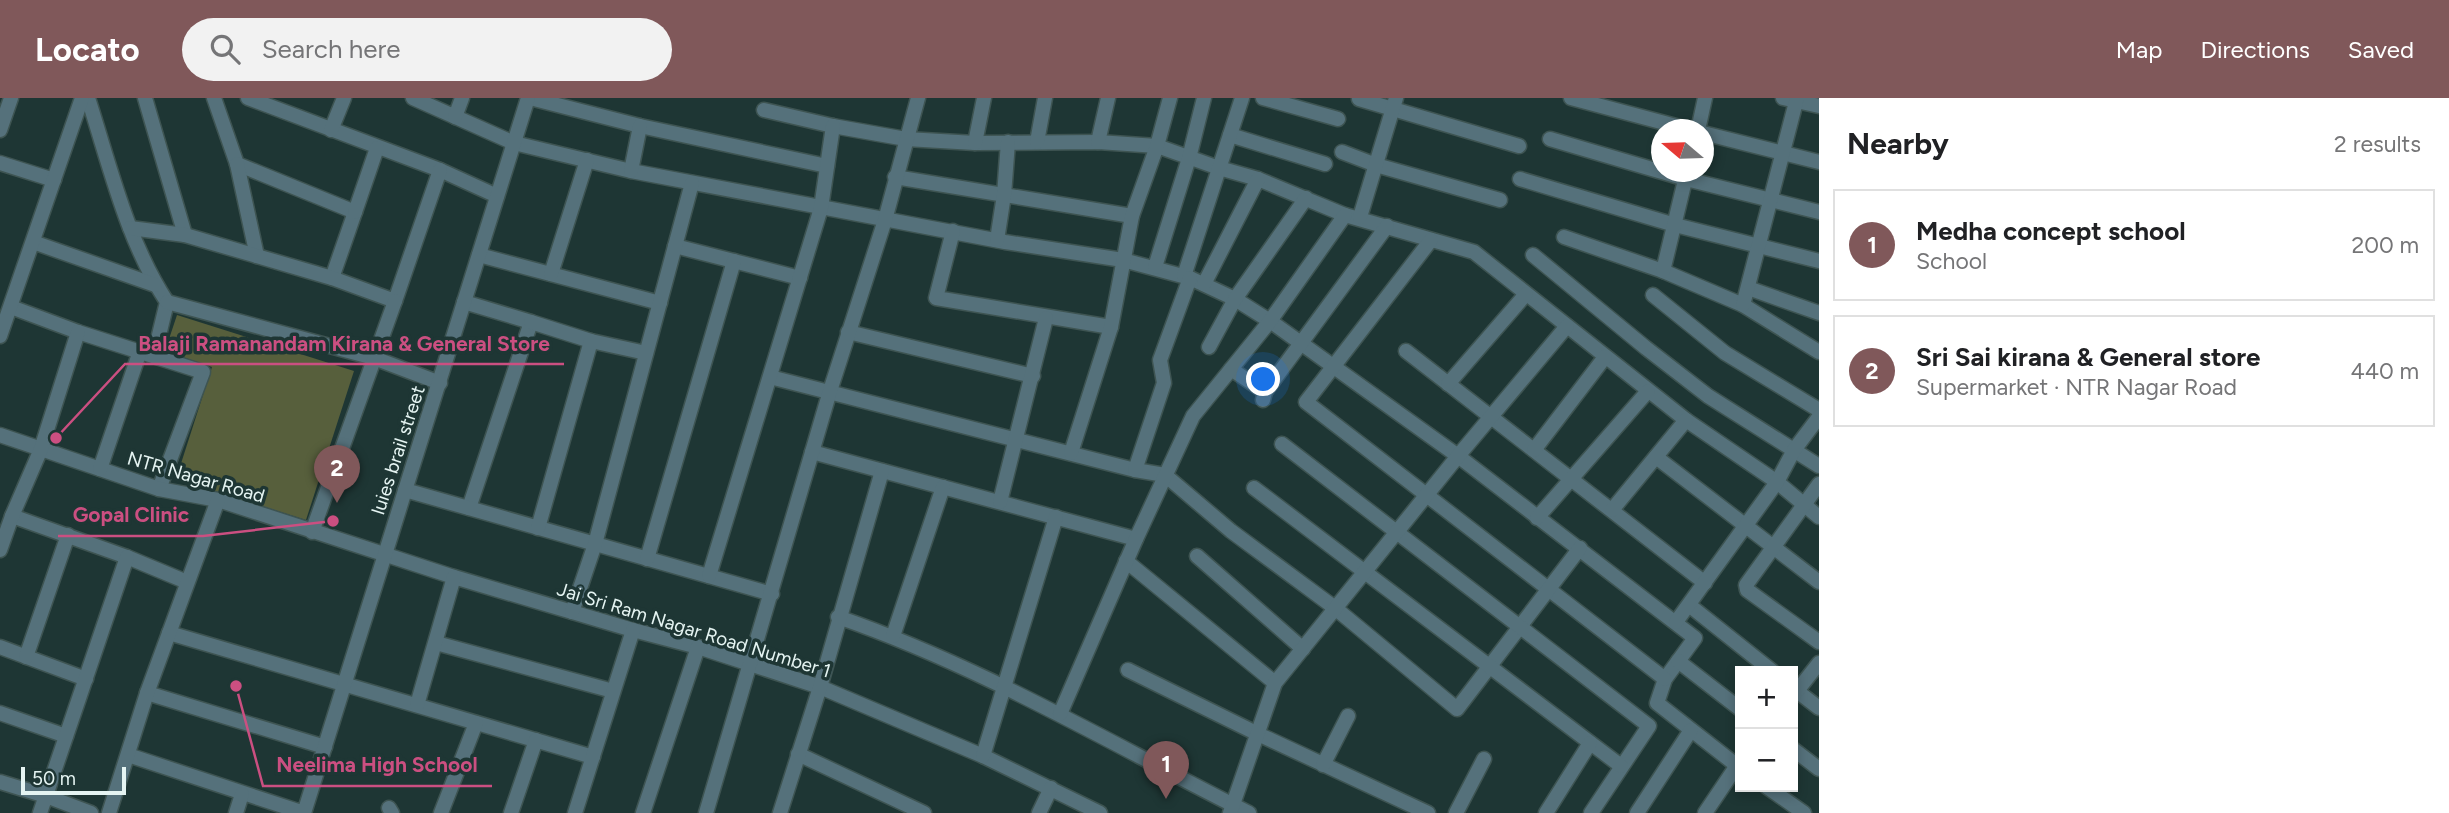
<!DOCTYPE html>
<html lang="en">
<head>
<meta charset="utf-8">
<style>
  :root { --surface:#fff; --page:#f2f2f2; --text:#202124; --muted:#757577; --line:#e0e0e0; --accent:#80585a }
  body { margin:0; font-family:Figtree,sans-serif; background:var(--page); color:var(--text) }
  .controls { position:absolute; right:21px; bottom:21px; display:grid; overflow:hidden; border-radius:0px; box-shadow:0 4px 10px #0003 }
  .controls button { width:63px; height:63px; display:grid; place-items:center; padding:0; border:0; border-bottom:2px solid var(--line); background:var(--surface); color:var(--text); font:35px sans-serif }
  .compass { position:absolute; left:1651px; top:21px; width:63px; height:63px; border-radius:50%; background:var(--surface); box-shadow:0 4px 10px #0003; rotate:289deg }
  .scale { position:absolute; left:21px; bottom:18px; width:105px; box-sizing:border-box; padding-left:7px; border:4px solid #e5f4f2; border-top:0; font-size:19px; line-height:24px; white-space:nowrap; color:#e5f4f2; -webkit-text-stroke:5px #1e3634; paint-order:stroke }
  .you { position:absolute; left:1264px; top:282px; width:24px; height:24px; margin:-18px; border:5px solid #fff; border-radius:50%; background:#1a73e8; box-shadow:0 0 0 10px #1a73e833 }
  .badge { display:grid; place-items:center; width:46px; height:46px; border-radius:50%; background:var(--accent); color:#fff; font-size:23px; font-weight:700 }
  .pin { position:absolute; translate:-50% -58px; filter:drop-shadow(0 2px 4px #0008) }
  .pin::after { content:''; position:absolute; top:37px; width:24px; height:21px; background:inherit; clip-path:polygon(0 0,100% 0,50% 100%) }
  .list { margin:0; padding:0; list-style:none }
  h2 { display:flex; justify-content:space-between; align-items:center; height:91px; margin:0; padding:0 28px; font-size:30px }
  h2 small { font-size:23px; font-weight:400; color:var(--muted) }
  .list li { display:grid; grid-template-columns:46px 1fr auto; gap:21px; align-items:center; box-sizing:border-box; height:112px; margin:0 14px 14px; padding:0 14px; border:2px solid var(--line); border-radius:0px }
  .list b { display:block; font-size:26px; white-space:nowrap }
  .list p { margin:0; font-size:23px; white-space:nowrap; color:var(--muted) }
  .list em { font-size:23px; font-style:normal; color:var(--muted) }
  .icon { flex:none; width:38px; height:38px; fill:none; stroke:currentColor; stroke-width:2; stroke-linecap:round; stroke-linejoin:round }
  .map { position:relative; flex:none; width:1819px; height:715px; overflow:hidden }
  header { display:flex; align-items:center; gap:42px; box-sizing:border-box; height:98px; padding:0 35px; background:var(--accent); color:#fff }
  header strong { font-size:33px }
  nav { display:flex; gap:38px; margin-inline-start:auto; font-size:24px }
  .search { width:490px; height:63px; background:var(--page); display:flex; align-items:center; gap:18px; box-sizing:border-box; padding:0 24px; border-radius:38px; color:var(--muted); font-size:26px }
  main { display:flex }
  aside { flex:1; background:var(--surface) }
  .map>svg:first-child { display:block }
  .green { fill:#575f3c }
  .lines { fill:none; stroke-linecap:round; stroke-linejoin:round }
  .minor-casing { stroke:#3e5452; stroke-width:17 }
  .minor { stroke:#55717b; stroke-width:14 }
  .labels { text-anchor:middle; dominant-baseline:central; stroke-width:7; stroke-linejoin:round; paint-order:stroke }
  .street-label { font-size:19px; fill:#e5f4f2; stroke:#1e3634 }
  .leader { fill:none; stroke:#cb4f81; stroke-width:2.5 }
  .callout-dot { fill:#cb4f81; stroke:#1e3634; stroke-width:2.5 }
  .callout-label { font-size:21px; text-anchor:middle; font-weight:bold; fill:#cb4f81; stroke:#1e3634; stroke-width:7; stroke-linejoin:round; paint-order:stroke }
</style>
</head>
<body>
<header>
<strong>Locato</strong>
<div class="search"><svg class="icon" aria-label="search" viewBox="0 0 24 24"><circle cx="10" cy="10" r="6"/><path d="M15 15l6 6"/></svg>Search here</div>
<nav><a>Map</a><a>Directions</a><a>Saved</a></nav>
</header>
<main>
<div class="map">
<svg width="1819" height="715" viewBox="0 0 1819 715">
  <rect width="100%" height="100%" fill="#1e3634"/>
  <polygon class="green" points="177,217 354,273 306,422 176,381 212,269 165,253"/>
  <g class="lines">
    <g class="minor-casing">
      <g id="minor">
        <path d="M88 0C110 68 127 143 167 204L154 258"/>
        <polyline points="145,0 185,137"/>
        <polyline points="214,0 237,66 355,114 332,180"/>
        <polyline points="248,0 440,72 497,98"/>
        <polyline points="413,0 514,45 631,73 1005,144 1123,162 1190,180 1235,201 1270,223 1458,358 1695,540 1665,581 1657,605 1740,670"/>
        <polyline points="530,0 640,28 827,68"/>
        <polyline points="1263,0 1338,21"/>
        <polyline points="1571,0 1691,32"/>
        <polyline points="1783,0 1819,8"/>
        <polyline points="1359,1 1519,48"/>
        <polyline points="764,12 833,28 906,41 975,45 1098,44 1157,48 1219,70 1258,81 1345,117 1474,154 1686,322 1777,384 1819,419"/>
        <polyline points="455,19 462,0"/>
        <polyline points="0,32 11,0"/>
        <polyline points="331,32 344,0"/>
        <polyline points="1698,32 1705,0"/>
        <polyline points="1703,35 1819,64"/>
        <polyline points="1230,37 1325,66"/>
        <polyline points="1550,41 1686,81 1819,114"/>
        <polyline points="1037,44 1045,0"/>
        <polyline points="1098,44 1108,0"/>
        <polyline points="975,45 984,0"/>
        <polyline points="1342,54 1376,67 1500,102"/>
        <polyline points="0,65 54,82"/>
        <polyline points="237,66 257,158"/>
        <polyline points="631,73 640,28"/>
        <polyline points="895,79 1132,118"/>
        <polyline points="1520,81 1675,127 1819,163"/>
        <polyline points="355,114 377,50"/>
        <polyline points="1360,119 1396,0"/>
        <polyline points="130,130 185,137 332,180 395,203 440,72"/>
        <polyline points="953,133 936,200 1111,229"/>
        <polyline points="1564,139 1663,173 1743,207 1819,254"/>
        <polyline points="997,142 1004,97 1008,44"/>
        <polyline points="1431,142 1306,304 1665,581"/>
        <polyline points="33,144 155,187"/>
        <polyline points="675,148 800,180"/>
        <polyline points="479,157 660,205"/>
        <polyline points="1533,157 1646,250 1708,298 1819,368"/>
        <polyline points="1155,169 1189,60 1204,0"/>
        <polyline points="1663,173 1687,74"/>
        <polyline points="551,176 587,62"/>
        <polyline points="1184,178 1242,0"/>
        <polyline points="1204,186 1258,81"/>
        <polyline points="1748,190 1819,215"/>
        <polyline points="1653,197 1725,255 1819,312"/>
        <polyline points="167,204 374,260 440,285"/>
        <polyline points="464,204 531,224 469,410"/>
        <polyline points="1743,207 1797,0"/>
        <polyline points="11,209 78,234 203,274 159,391"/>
        <polyline points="531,224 591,243"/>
        <polyline points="848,234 1033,278"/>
        <polyline points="0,238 82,0"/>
        <polyline points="1209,249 1235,201 1306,100"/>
        <polyline points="1406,253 1705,485"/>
        <polyline points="1231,271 1265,294"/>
        <polyline points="770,279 1135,372 1165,377 1231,433 1335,510 1457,611 1580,450"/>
        <polyline points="1448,286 1526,196"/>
        <polyline points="1263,302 1265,294 1387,128"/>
        <polyline points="0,337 159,391 218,402 454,479 633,532 698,549 820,589 983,658 1100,715"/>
        <polyline points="1282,346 1649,628 1591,715"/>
        <polyline points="1534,352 1605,259"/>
        <polyline points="812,354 1136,441"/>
        <polyline points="1071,355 1111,229 1132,118 1157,48 1170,0"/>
        <polyline points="1656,359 1819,484"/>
        <polyline points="100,371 140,253"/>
        <polyline points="1135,372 1164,285 1160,262 1190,180"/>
        <polyline points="1819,386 1746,487 1747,492 1819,544"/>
        <polyline points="1254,390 1621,668"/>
        <polyline points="405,392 772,496"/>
        <polyline points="1000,404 1046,220"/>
        <polyline points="1612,412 1686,322"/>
        <polyline points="12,418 127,459 187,484"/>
        <polyline points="1537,420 1648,293"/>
        <polyline points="538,430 591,243 646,255"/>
        <polyline points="312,434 395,203"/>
        <polyline points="0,452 12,418 41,351 78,234"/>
        <polyline points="1197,458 1303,551"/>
        <polyline points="647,461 734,163"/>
        <polyline points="1126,463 1275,585"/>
        <polyline points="709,478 821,110 833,28"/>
        <polyline points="1689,507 1772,573"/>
        <polyline points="572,514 595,446 692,85"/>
        <path d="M838 519C983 569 1113 647 1249 715"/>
        <polyline points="1676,524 1777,384 1794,352 1819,319"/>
        <polyline points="169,535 593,659"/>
        <polyline points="893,538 943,389"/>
        <polyline points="436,545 613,593"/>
        <polyline points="0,549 86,581"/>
        <polyline points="26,559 68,437"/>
        <polyline points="1678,563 1740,611"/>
        <polyline points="1128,572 1258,636 1428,715"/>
        <polyline points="1793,590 1819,610"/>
        <polyline points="147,595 325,649"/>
        <polyline points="1793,598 1819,565"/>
        <polyline points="417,607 454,479"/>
        <polyline points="0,615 66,638"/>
        <polyline points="1060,616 1136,441 1193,318 1270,223 1345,117"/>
        <polyline points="1793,651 1819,671"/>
        <polyline points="798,656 924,715"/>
        <polyline points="128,657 304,715 528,0"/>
        <polyline points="983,658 1056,419"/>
        <polyline points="1323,667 1348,618"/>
        <polyline points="0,684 46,698 91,715"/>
        <polyline points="1767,689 1804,715"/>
        <polyline points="389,710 392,715"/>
        <polyline points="40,715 127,459"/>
        <polyline points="109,715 147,595 218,402"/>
        <polyline points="236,715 242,696"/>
        <polyline points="441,715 476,625"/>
        <polyline points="511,715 536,642"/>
        <polyline points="575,715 633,532"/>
        <polyline points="643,715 698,549"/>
        <polyline points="706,715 830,293 885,122 918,0"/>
        <polyline points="780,715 820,589 882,373"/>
        <polyline points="1039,715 1051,690"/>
        <polyline points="1230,715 1275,585 1458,358 1567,228"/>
        <polyline points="1456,715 1484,661"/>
        <polyline points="1546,715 1590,645"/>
        <polyline points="1637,715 1691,632"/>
        <polyline points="1705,715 1740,663"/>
      </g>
    </g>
    <use href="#minor" class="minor"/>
  </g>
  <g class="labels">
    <g class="street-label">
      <text transform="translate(398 352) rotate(-72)">luies brail street</text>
      <text transform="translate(196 379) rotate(16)">NTR Nagar Road</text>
      <text transform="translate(694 532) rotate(17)">Jai Sri Ram Nagar Road Number 1</text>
    </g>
  </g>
  <path class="leader" d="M56 340L125 266H564M333 423L203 438H58M236 588L263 688H492"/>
  <g class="callout-dot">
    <circle cx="56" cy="340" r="7"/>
    <circle cx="333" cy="423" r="7"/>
    <circle cx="236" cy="588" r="7"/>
  </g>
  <g class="callout-label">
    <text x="344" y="253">Balaji Ramanandam Kirana &amp; General Store</text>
    <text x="131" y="424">Gopal Clinic</text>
    <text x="377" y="674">Neelima High School</text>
  </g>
</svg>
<div class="controls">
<button>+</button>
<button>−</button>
</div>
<svg class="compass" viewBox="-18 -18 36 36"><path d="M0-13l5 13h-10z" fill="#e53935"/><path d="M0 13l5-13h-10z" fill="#757577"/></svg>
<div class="scale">50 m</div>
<div class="you"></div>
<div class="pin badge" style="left:1166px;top:701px">1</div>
<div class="pin badge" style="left:337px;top:405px">2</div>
</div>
<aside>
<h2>Nearby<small>2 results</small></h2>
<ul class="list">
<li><span class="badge">1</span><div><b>Medha concept school</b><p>School</p></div><em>200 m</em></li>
<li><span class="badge">2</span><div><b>Sri Sai kirana &amp; General store</b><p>Supermarket · NTR Nagar Road</p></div><em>440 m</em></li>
</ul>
</aside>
</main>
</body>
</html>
